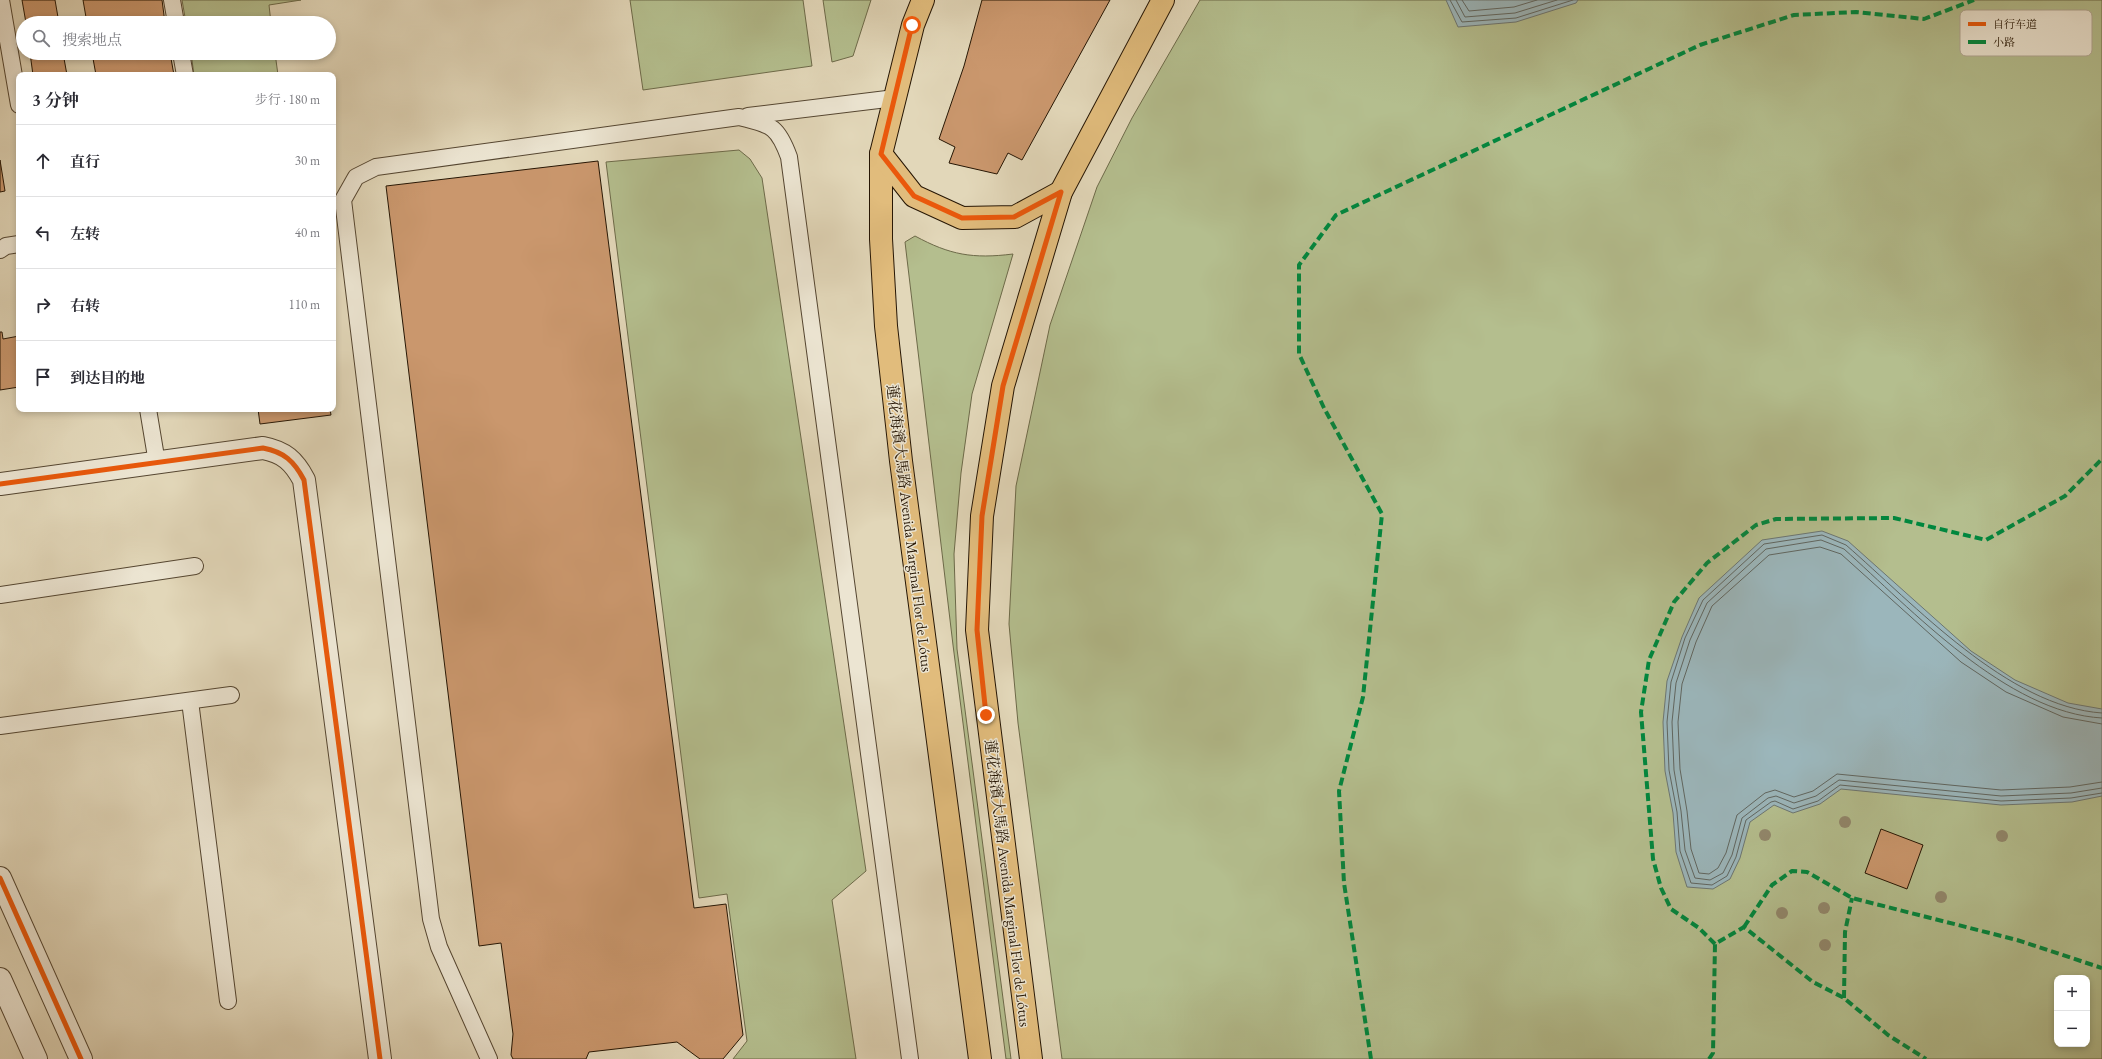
<!DOCTYPE html>
<html lang="zh">
<head>
<meta charset="utf-8">
<style>
  :root { --surface:#fff; --page:#f7f7f7; --text:#2b2b33; --muted:#7c7c81; --line:#e1e1e2 }
  body { margin:0; font-family:"EB Garamond","Noto Serif SC",serif; background:var(--page); color:var(--text) }
  .controls { position:absolute; right:12px; bottom:12px; display:grid; overflow:hidden; border-radius:8px; box-shadow:0 2px 6px #0003 }
  .controls button { width:36px; height:36px; display:grid; place-items:center; padding:0; border:0; border-bottom:1px solid var(--line); background:var(--surface); color:var(--text); font:20px sans-serif }
  .stop { position:absolute; width:12px; height:12px; margin:-9px; border:3px solid #ea580c; border-radius:50%; background:#fff }
  .stop.end { background:#ea580c; border-color:#fff; box-shadow:0 1px 4px #0008 }
  .list { margin:0; padding:0; list-style:none }
  h2 { display:flex; justify-content:space-between; align-items:center; height:52px; margin:0; padding:0 16px; font-size:17px }
  h2 small { font-size:13px; font-weight:400; color:var(--muted) }
  .list li { display:grid; grid-template-columns:26px 1fr auto; gap:12px; align-items:center; box-sizing:border-box; height:72px; padding:0 16px; border-top:1px solid var(--line) }
  .list b { display:block; font-size:15px; white-space:nowrap }
  .list em { font-size:13px; font-style:normal; color:var(--muted) }
  .icon { flex:none; width:22px; height:22px; fill:none; stroke:currentColor; stroke-width:2; stroke-linecap:round; stroke-linejoin:round }
  .map { position:relative; flex:none; width:2102px; height:1059px; overflow:hidden }
  .search { position:absolute; background:var(--surface); box-shadow:0 2px 6px #0003; left:16px; top:16px; width:320px; height:44px; display:flex; align-items:center; gap:10px; box-sizing:border-box; padding:0 14px; border-radius:22px; color:var(--muted); font-size:15px }
  .panel { position:absolute; background:var(--surface); box-shadow:0 2px 6px #0003; left:16px; top:72px; width:320px; height:340px; border-radius:8px }
  .map>svg:first-child { display:block }
  .green { fill:#b4be8e; stroke:#6d6a49; fill-rule:evenodd }
  .water { fill:#9bb6bb; stroke:#6c7672 }
  .lines { fill:none; stroke-linecap:round; stroke-linejoin:round }
  .shore { stroke:#606660; stroke-width:1 }
  .building { fill:#ca976d; stroke:#261604 }
  .lane-casing { stroke:#554631; stroke-width:18 }
  .street-casing { stroke:#554631; stroke-width:24 }
  .primary-casing { stroke:#261604; stroke-width:24 }
  .lane { stroke:#ece5d2; stroke-width:16 }
  .street { stroke:#ece5d2; stroke-width:22 }
  .primary { stroke:#e1bc7c; stroke-width:22 }
  .quiet { stroke:#00873e; stroke-width:4; stroke-dasharray:8 4; stroke-linecap:butt }
  .cycleway-casing { stroke:#ece5d2; stroke-width:8 }
  .cycleway { stroke:#e8590c; stroke-width:5 }
  .tree { fill:#92886c }
  .route { stroke:#ea580c; stroke-width:5 }
  .labels { text-anchor:middle; dominant-baseline:central; stroke-width:3; stroke-linejoin:round; paint-order:stroke }
  .street-label { font-size:15px; fill:#261604; stroke:#ece5d2 }
  .key { fill:#ece5d2; stroke:#b1a794; stroke-width:1 }
  .key-label { font-size:11px; fill:#261604 }
</style>
</head>
<body>
<div class="map">
<svg width="2102" height="1059" viewBox="0 0 2102 1059">
  <rect width="100%" height="100%" fill="#e2d7b9"/>
  <filter id="stains"><feTurbulence type="fractalNoise" baseFrequency=".005" numOctaves="4"/><feColorMatrix values="0 0 0 0 .2 0 0 0 0 .09 0 0 0 0 .02 0 0 0 .5 -.17"/></filter>
  <radialGradient id="worn" r=".72"><stop offset=".6" stop-color="#630" stop-opacity="0"/><stop offset="1" stop-color="#630" stop-opacity=".3"/></radialGradient>
  <g class="green">
    <polygon points="182,0 301,0 269,5 271,23 186,23"/>
    <polygon points="630,0 803,0 812,66 643,90"/>
    <polygon points="823,0 871,0 853,56 832,62"/>
    <path d="M1200 0H2102V1059H1062L1018 723 1009 624 1016 486 1050 325 1097 187 1132 118ZM2057 978H2087V1044H2057Z"/>
    <polygon points="191,53 275,53 278,75 194,75"/>
    <polygon points="739,150 750,159 762,178 866,871 832,900 856,1059 733,1059 747,1041 727,894 699,898 606,162"/>
    <path d="M915 236C950 255 973 259 1013 254L972 394 961 473 954 554 957 649 1011 1059H1006L953 645 905 242Z"/>
  </g>
  <g class="water">
    <polygon points="1446,0 1578,0 1576,3 1516,22 1458,27"/>
    <polygon points="1822,531 1848,541 1971,651 2015,680 2068,703 2102,709 2102,796 2072,802 2001,805 1841,789 1820,804 1793,813 1774,805 1750,822 1740,858 1730,879 1713,889 1687,887 1676,852 1673,813 1665,771 1663,722 1667,681 1682,637 1699,598 1762,540"/>
  </g>
  <g class="lines">
    <g class="shore">
      <polyline points="1450,0 1462,22 1516,18 1573,0"/>
      <polyline points="1456,0 1465,17 1515,13 1557,0"/>
      <polyline points="1462,0 1469,11 1514,7 1537,0"/>
      <path d="M2102 713C2008 707 1914 604 1846 545L1822 535 1764 544 1703 600 1685 638 1671 682 1667 722 1669 770 1677 812 1680 851 1691 883 1712 885 1727 876 1736 857 1746 820 1771 802 1775 801 1793 809 1818 801 1840 785 2001 801 2071 798 2102 793"/>
      <path d="M2102 718C2007 713 1911 609 1844 549L1821 540 1766 549 1707 603 1690 640 1676 683 1672 722 1674 770 1681 811 1685 850 1695 878 1710 880 1723 873 1732 855 1742 818 1768 798 1776 796 1794 803 1816 796 1839 780 2001 796 2071 793 2102 788"/>
      <polyline points="2102,724 2063,717 2006,692 1961,662 1841,554 1820,547 1769,555 1712,606 1696,642 1682,684 1678,722 1680,769 1687,811 1691,849 1699,873 1709,874 1718,868 1726,853 1737,815 1765,793 1775,790 1794,797 1813,791 1837,774 2001,790 2070,787 2102,782"/>
    </g>
  </g>
  <g class="building">
    <polygon points="22,0 55,0 59,23 26,23"/>
    <polygon points="83,0 162,0 165,23 87,23"/>
    <polygon points="982,0 1110,0 1022,160 1008,153 997,174 949,163 955,147 939,139 964,66"/>
    <polygon points="30,53 63,53 67,75 33,75"/>
    <polygon points="92,53 170,53 174,75 96,75"/>
    <polygon points="0,160 5,191 0,192"/>
    <polygon points="598,161 694,908 726,904 743,1035 723,1059 700,1059 677,1042 589,1052 586,1059 513,1059 511,1055 513,1034 501,943 479,946 386,186"/>
    <polygon points="0,332 2,332 3,339 19,336 19,387 0,390"/>
    <polygon points="258,409 330,409 331,415 260,424"/>
    <polygon points="1881,829 1923,845 1907,889 1865,873"/>
  </g>
  <g class="lines">
    <g class="lane-casing">
      <g id="lane">
        <polyline points="1,0 19,105"/>
        <polyline points="172,0 176,23"/>
        <polyline points="181,53 185,75"/>
        <polyline points="748,116 895,98"/>
        <polyline points="0,250 6,246 19,244"/>
        <polyline points="148,409 157,463"/>
        <polyline points="0,595 195,566"/>
        <polyline points="190,701 228,1001"/>
        <polyline points="0,726 231,695"/>
        <path d="M489 1059 439 947 431 919 343 200 356 177 376 167 739 117C770 125 777 124 789 157L910 1059"/>
      </g>
    </g>
    <g class="street-casing">
      <g id="street">
        <path d="M0 484 263 448C284 452 294 461 304 480L380 1059"/>
        <polyline points="0,878 81,1059"/>
        <polyline points="0,979 36,1059"/>
      </g>
    </g>
    <g class="primary-casing">
      <g id="primary">
        <polyline points="923,0 913,25 881,154 881,239 886,326 901,461 980,1059"/>
        <polyline points="881,154 914,196 962,218 1015,217 1061,192"/>
        <polyline points="1031,1059 977,630 982,516 1003,386 1061,192 1163,0"/>
      </g>
    </g>
    <use href="#lane" class="lane"/>
    <use href="#street" class="street"/>
    <use href="#primary" class="primary"/>
    <g class="quiet">
      <polyline points="1744,927 1772,885 1792,871 1807,872 1852,898 2017,940 2102,968"/>
      <polyline points="1715,944 1699,928 1671,909 1661,888 1653,859 1641,712 1649,660 1674,602 1707,563 1756,525 1776,519 1894,518 1986,540 2065,496 2102,459"/>
      <polyline points="1844,998 1845,932 1852,898"/>
      <polyline points="1371,1059 1344,883 1339,791 1363,697 1382,514 1324,408 1299,354 1299,265 1336,215 1700,45 1794,15 1856,12 1924,19 1974,0"/>
      <polyline points="1709,1059 1713,1053 1715,944 1744,927 1813,982 1844,998 1888,1035 1926,1059"/>
    </g>
    <g class="cycleway-casing">
      <g id="cycleway">
        <path d="M0 484 263 448C284 452 294 461 304 480L380 1059"/>
        <polyline points="0,878 81,1059"/>
      </g>
    </g>
    <use href="#cycleway" class="cycleway"/>
  </g>
  <g class="tree">
    <circle cx="1845" cy="822" r="6"/>
    <circle cx="1765" cy="835" r="6"/>
    <circle cx="2002" cy="836" r="6"/>
    <circle cx="1941" cy="897" r="6"/>
    <circle cx="1824" cy="908" r="6"/>
    <circle cx="1782" cy="913" r="6"/>
    <circle cx="1825" cy="945" r="6"/>
  </g>
  <g class="lines">
    <polyline class="route" points="912,25 881,154 914,196 962,218 1014,217 1061,192 1003,386 982,516 977,630 986,715"/>
  </g>
  <g class="labels">
    <g class="street-label">
      <text transform="translate(910 528) rotate(83)">蓮花海濱大馬路 Avenida Marginal Flor de Lótus</text>
      <text transform="translate(1008 883) rotate(83)">蓮花海濱大馬路 Avenida Marginal Flor de Lótus</text>
    </g>
  </g>
  <rect x="1960" y="10" width="132" height="46" rx="6" class="key"/>
  <rect x="1968" y="22" width="18" height="4" fill="#e8590c"/>
  <rect x="1968" y="40" width="18" height="4" fill="#00873e"/>
  <g class="key-label">
    <text x="1993" y="28">自行车道</text>
    <text x="1993" y="46">小路</text>
  </g>
  <rect width="100%" height="100%" filter="url(#stains)"/>
  <rect width="100%" height="100%" fill="url(#worn)"/>
</svg>
<div class="controls">
<button>+</button>
<button>−</button>
</div>
<div class="stop" style="left:912px;top:25px"></div>
<div class="stop end" style="left:986px;top:715px"></div>
<div class="search"><svg class="icon" aria-label="search" viewBox="0 0 24 24"><circle cx="10" cy="10" r="6"/><path d="M15 15l6 6"/></svg>搜索地点</div>
<section class="panel">
<h2>3 分钟<small>步行 · 180 m</small></h2>
<ul class="list">
<li><svg class="icon" aria-label="ahead" viewBox="0 0 24 24"><path d="M12 20V5M6 11l6-6 6 6"/></svg><div><b>直行</b></div><em>30 m</em></li>
<li><svg class="icon" aria-label="left" viewBox="0 0 24 24"><path d="M17 20v-9H6M10 6l-5 5 5 5"/></svg><div><b>左转</b></div><em>40 m</em></li>
<li><svg class="icon" aria-label="right" viewBox="0 0 24 24"><path d="M7 20v-9h11M14 6l5 5-5 5"/></svg><div><b>右转</b></div><em>110 m</em></li>
<li><svg class="icon" aria-label="arrive" viewBox="0 0 24 24"><path d="M6 21V4h12l-3 4 3 4H6"/></svg><div><b>到达目的地</b></div></li>
</ul>
</section>
</div>
</body>
</html>
